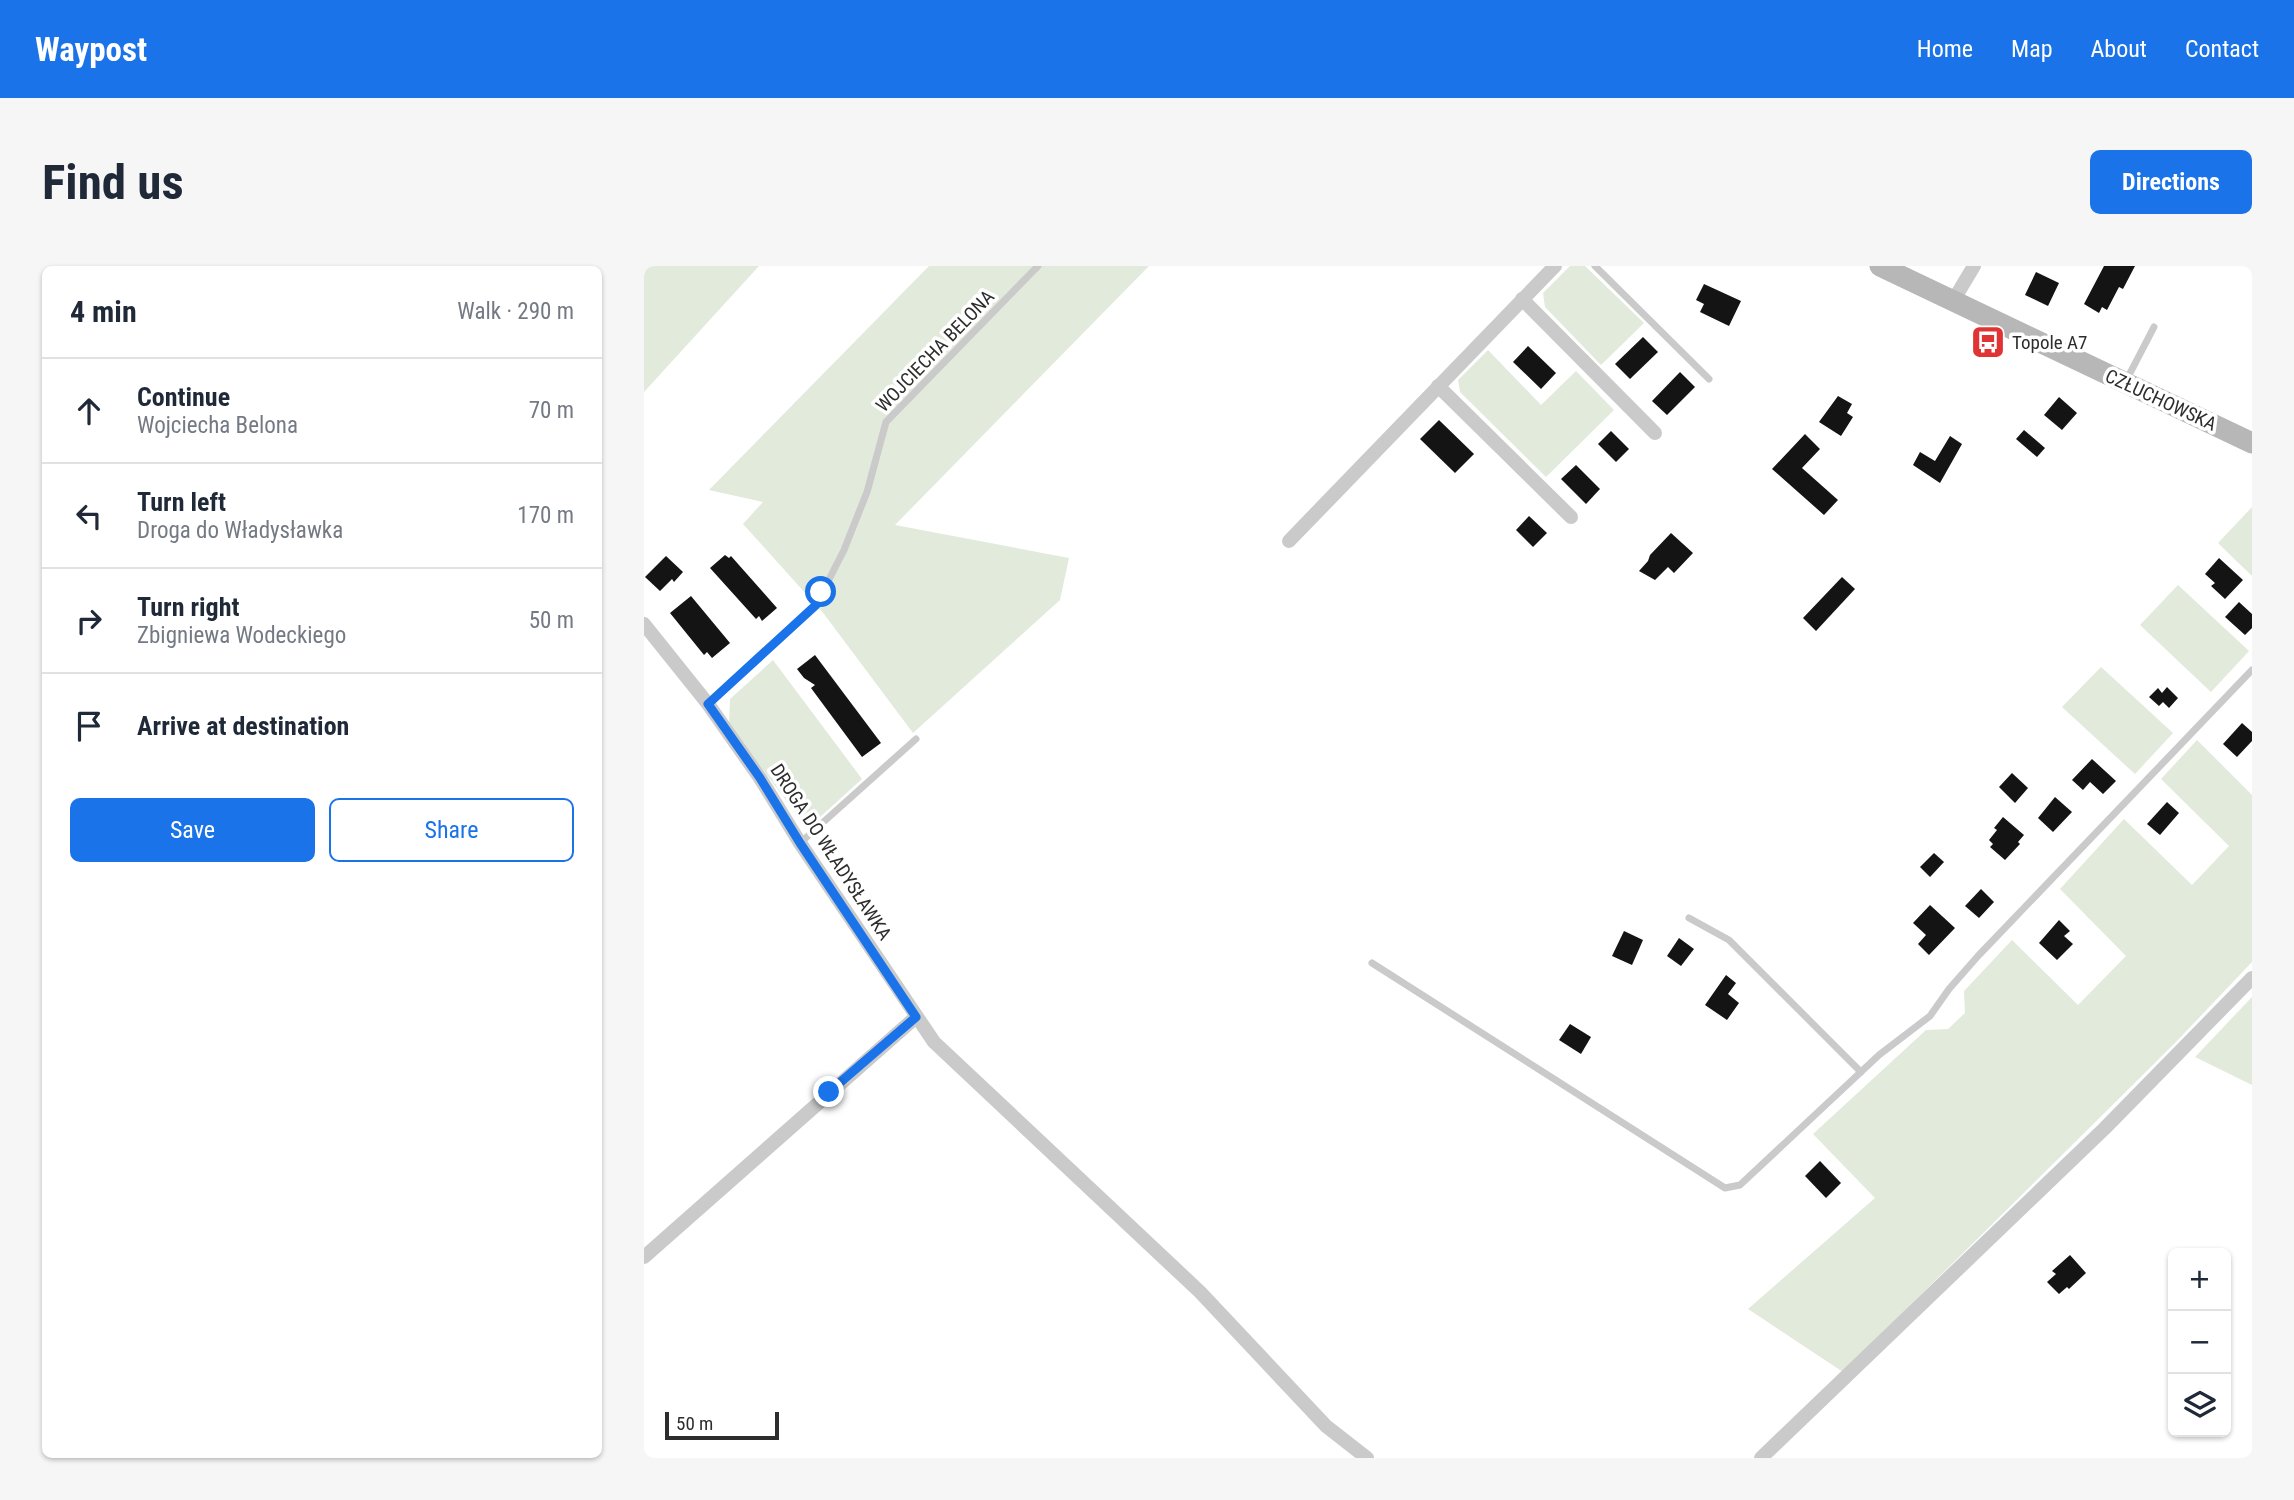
<!DOCTYPE html>
<html lang="en">
<head>
<meta charset="utf-8">
<style>
  :root { --surface:#fff; --page:#f6f6f7; --text:#1f2937; --muted:#747a83; --line:#e0e1e3; --accent:#1a73e8 }
  body { margin:0; font-family:"Roboto Condensed",sans-serif; background:var(--page); color:var(--text) }
  .controls { position:absolute; right:21px; bottom:21px; display:grid; overflow:hidden; border-radius:10px; box-shadow:0 2px 5px #0004 }
  .controls button { width:63px; height:63px; display:grid; place-items:center; padding:0; border:0; border-bottom:2px solid var(--line); background:var(--surface); color:var(--text); font:35px sans-serif }
  .scale { position:absolute; left:21px; bottom:18px; width:114px; box-sizing:border-box; padding-left:7px; border:4px solid #2d2d2d; border-top:0; font-size:19px; line-height:24px; white-space:nowrap; color:#2d2d2d; -webkit-text-stroke:5px #fff; paint-order:stroke }
  .stop { position:absolute; width:21px; height:21px; margin:-16px; border:5px solid #1a73e8; border-radius:50%; background:#fff }
  .stop.end { background:#1a73e8; border-color:#fff; box-shadow:0 2px 7px #0008 }
  .list { margin:0; padding:0; list-style:none }
  h2 { display:flex; justify-content:space-between; align-items:center; height:91px; margin:0; padding:0 28px; font-size:30px }
  h2 small { font-size:23px; font-weight:400; color:var(--muted) }
  .list li { display:grid; grid-template-columns:46px 1fr auto; gap:21px; align-items:center; box-sizing:border-box; height:105px; padding:0 28px; border-top:2px solid var(--line) }
  .list b { display:block; font-size:26px; white-space:nowrap }
  .list p { margin:0; font-size:23px; white-space:nowrap; color:var(--muted) }
  .list em { font-size:23px; font-style:normal; color:var(--muted) }
  .actions { display:flex; gap:14px; padding:21px 28px }
  .actions a { flex:1; padding:16px 0; border:2px solid var(--accent); border-radius:10px; text-align:center; font-size:24px; color:var(--accent) }
  .actions .main { background:var(--accent); color:#fff }
  .icon { flex:none; width:38px; height:38px; fill:none; stroke:currentColor; stroke-width:2; stroke-linecap:round; stroke-linejoin:round }
  .map { position:relative; flex:none; width:1608px; height:1192px; overflow:hidden; border-radius:10px }
  header { display:flex; align-items:center; gap:42px; box-sizing:border-box; height:98px; padding:0 35px; background:var(--accent); color:#fff }
  header strong { font-size:33px }
  nav { display:flex; gap:38px; margin-inline-start:auto; font-size:24px }
  .intro { display:flex; align-items:center; justify-content:space-between; box-sizing:border-box; height:168px; padding:0 42px }
  h1 { margin:0; font-size:49px }
  .button { padding:18px 32px; border-radius:10px; background:var(--accent); color:#fff; font-size:24px; font-weight:700 }
  main { display:flex; gap:42px; padding:0 42px }
  aside { flex:1; background:var(--surface); border-radius:10px; box-shadow:0 2px 5px #0004 }
  .map>svg:first-child { display:block }
  .green { fill:#e2eadb }
  .building { fill:#141414 }
  .lines { fill:none; stroke-linecap:round; stroke-linejoin:round }
  .lane { stroke:#cacaca; stroke-width:7 }
  .street { stroke:#cacaca; stroke-width:14 }
  .secondary { stroke:#b7b7b7; stroke-width:21 }
  .route { stroke:#1a73e8; stroke-width:9 }
  .labels { text-anchor:middle; dominant-baseline:central; stroke-width:7; stroke-linejoin:round; paint-order:stroke }
  .poi-label { font-size:19px; fill:#2d2d2d; stroke:#fff; text-anchor:start }
  .street-label { font-size:19px; fill:#2d2d2d; stroke:#fff }
</style>
</head>
<body>
<header>
<strong>Waypost</strong>
<nav><a>Home</a><a>Map</a><a>About</a><a>Contact</a></nav>
</header>
<div class="intro"><h1>Find us</h1><a class="button">Directions</a></div>
<main>
<aside>
<h2>4 min<small>Walk · 290 m</small></h2>
<ul class="list">
<li><svg class="icon" aria-label="ahead" viewBox="0 0 24 24"><path d="M12 20V5M6 11l6-6 6 6"/></svg><div><b>Continue</b><p>Wojciecha Belona</p></div><em>70 m</em></li>
<li><svg class="icon" aria-label="left" viewBox="0 0 24 24"><path d="M17 20v-9H6M10 6l-5 5 5 5"/></svg><div><b>Turn left</b><p>Droga do Władysławka</p></div><em>170 m</em></li>
<li><svg class="icon" aria-label="right" viewBox="0 0 24 24"><path d="M7 20v-9h11M14 6l5 5-5 5"/></svg><div><b>Turn right</b><p>Zbigniewa Wodeckiego</p></div><em>50 m</em></li>
<li><svg class="icon" aria-label="arrive" viewBox="0 0 24 24"><path d="M6 21V4h12l-3 4 3 4H6"/></svg><div><b>Arrive at destination</b></div></li>
</ul>
<div class="actions"><a class="main">Save</a><a>Share</a></div>
</aside>
<div class="map">
<svg width="1608" height="1192" viewBox="0 0 1608 1192">
  <rect width="100%" height="100%" fill="#fff"/>
  <g class="green">
    <polygon points="0,0 115,0 0,126"/>
    <polygon points="285,0 505,0 251,259 425,292 416,334 269,467 180,348 99,258 119,236 65,224"/>
    <polygon points="926,0 941,0 1000,57 957,99 901,41 899,27"/>
    <polygon points="844,84 897,139 932,105 970,144 902,211 816,126 814,114"/>
    <polygon points="1608,241 1608,310 1574,277"/>
    <polygon points="1534,319 1605,385 1567,426 1496,359"/>
    <polygon points="129,394 218,513 175,552 154,550 85,459 86,433"/>
    <polygon points="1457,401 1529,467 1491,508 1418,441"/>
    <polygon points="1553,474 1608,529 1608,696 1531,777 1199,1106 1104,1043 1231,932 1169,868 1282,764 1304,763 1321,747 1320,725 1368,674 1434,739 1482,690 1416,623 1480,553 1548,619 1585,580 1517,513"/>
    <polygon points="1608,731 1608,819 1551,791"/>
  </g>
  <g class="building">
    <polygon points="1460,0 1491,0 1479,23 1475,21 1463,44 1458,41 1455,47 1440,38"/>
    <polygon points="1392,6 1415,17 1404,40 1381,29"/>
    <polygon points="1060,18 1097,35 1085,60 1056,46 1060,38 1052,34"/>
    <polygon points="999,71 1014,86 986,113 971,98"/>
    <polygon points="884,80 912,107 897,123 869,96"/>
    <polygon points="1036,106 1051,121 1023,149 1008,135"/>
    <polygon points="1194,130 1208,138 1203,147 1209,151 1197,170 1175,156"/>
    <polygon points="1415,131 1433,147 1418,164 1400,149"/>
    <polygon points="795,154 830,188 811,207 776,173"/>
    <polygon points="1380,164 1401,182 1393,191 1372,173"/>
    <polygon points="967,165 985,183 972,196 954,178"/>
    <polygon points="1161,168 1176,183 1158,202 1194,234 1180,249 1128,203"/>
    <polygon points="1306,170 1318,178 1296,217 1269,199 1276,186 1291,195"/>
    <polygon points="932,199 956,223 942,238 917,213"/>
    <polygon points="885,250 903,267 889,281 872,264"/>
    <polygon points="1027,267 1049,287 1030,307 1024,301 1011,314 995,305 1004,295 1006,289"/>
    <polygon points="81,289 85,292 87,290 133,342 118,355 115,350 112,353 66,302"/>
    <polygon points="22,290 39,306 30,316 28,313 16,325 1,311"/>
    <polygon points="1575,292 1599,314 1581,333 1567,320 1571,317 1561,308"/>
    <polygon points="1198,311 1211,323 1172,365 1159,352"/>
    <polygon points="47,330 86,377 68,392 63,386 60,389 26,347"/>
    <polygon points="1595,336 1608,348 1608,362 1601,369 1581,351"/>
    <polygon points="171,389 237,477 218,491 167,422 171,419 160,412 153,403"/>
    <polygon points="1523,421 1534,432 1525,442 1519,436 1515,440 1505,431 1514,422 1518,427"/>
    <polygon points="1598,457 1608,466 1608,475 1593,491 1579,478"/>
    <polygon points="1448,493 1472,515 1459,528 1446,516 1439,524 1428,514"/>
    <polygon points="1368,507 1384,522 1371,537 1355,521"/>
    <polygon points="1411,531 1428,546 1409,566 1394,552"/>
    <polygon points="1523,536 1535,547 1516,569 1503,558"/>
    <polygon points="1359,551 1380,569 1374,576 1376,578 1361,594 1346,581 1349,578 1345,574 1353,564 1350,562"/>
    <polygon points="1290,587 1300,596 1286,611 1276,601"/>
    <polygon points="1337,623 1350,636 1335,652 1321,640"/>
    <polygon points="1286,639 1311,662 1285,689 1274,678 1282,669 1269,657"/>
    <polygon points="1415,654 1426,665 1420,670 1429,678 1413,694 1395,677"/>
    <polygon points="980,665 999,674 988,699 968,690"/>
    <polygon points="1035,672 1050,683 1037,700 1023,690"/>
    <polygon points="1082,709 1092,717 1084,728 1095,737 1083,754 1061,739"/>
    <polygon points="926,758 947,771 937,788 915,774"/>
    <polygon points="1176,895 1197,917 1182,932 1161,910"/>
    <polygon points="1426,989 1442,1007 1425,1023 1423,1021 1415,1028 1403,1016 1412,1008 1408,1005"/>
  </g>
  <g class="lines">
    <g class="lane">
      <polyline points="951,0 1065,113"/>
      <polyline points="1483,113 1510,61"/>
      <polyline points="64,438 172,339 200,284 223,226 242,156 394,0"/>
      <polyline points="156,577 272,473"/>
      <polyline points="1045,652 1085,674 1217,806"/>
      <polyline points="728,697 1081,922 1096,919 1235,789 1286,750 1305,723 1334,690 1608,404"/>
    </g>
    <g class="street">
      <polyline points="878,33 1011,167"/>
      <polyline points="1309,35 1330,0"/>
      <polyline points="794,120 927,251"/>
      <polyline points="645,275 911,0"/>
      <polyline points="0,358 64,438 116,512 156,577 290,776 556,1026 682,1160 723,1192"/>
      <polyline points="0,991 272,751"/>
      <polyline points="1117,1192 1461,862 1608,712"/>
    </g>
    <polyline class="secondary" points="1236,0 1608,177"/>
  </g>
  <g class="lines">
    <polyline class="route" points="177,326 172,339 64,438 116,512 156,577 272,751 185,826"/>
  </g>
  <defs>
    <g id="bus-square" transform="scale(1.75)"><rect x="-9" y="-9" width="18" height="18" rx="4" fill="#e03434" stroke="#fff"/><path d="M-5-6H5V4H4V6H2V4H-2V6H-4V4H-5ZM-3.5-4V0h7V-4ZM-3.5 1.2v1.5H-2V1.2ZM2 1.2v1.5H3.5V1.2Z" fill="#fff"/></g>
  </defs>
  <g fill-rule="evenodd">
    <use href="#bus-square" x="1344" y="76"/>
  </g>
  <g class="labels">
    <g class="poi-label">
      <text x="1368" y="76">Topole A7</text>
    </g>
    <g class="street-label">
      <text transform="translate(291 85) rotate(-46)">WOJCIECHA BELONA</text>
      <text transform="translate(1517 134) rotate(25)">CZŁUCHOWSKA</text>
      <text transform="translate(187 586) rotate(57)">DROGA DO WŁADYSŁAWKA</text>
    </g>
  </g>
</svg>
<div class="controls">
<button>+</button>
<button>−</button>
<button><svg class="icon" aria-label="layers" viewBox="0 0 24 24"><path d="M12 4l9 5-9 5-9-5zM3 14l9 5 9-5"/></svg></button>
</div>
<div class="scale">50 m</div>
<div class="stop" style="left:177px;top:326px"></div>
<div class="stop end" style="left:185px;top:826px"></div>
</div>
</main>
</body>
</html>
